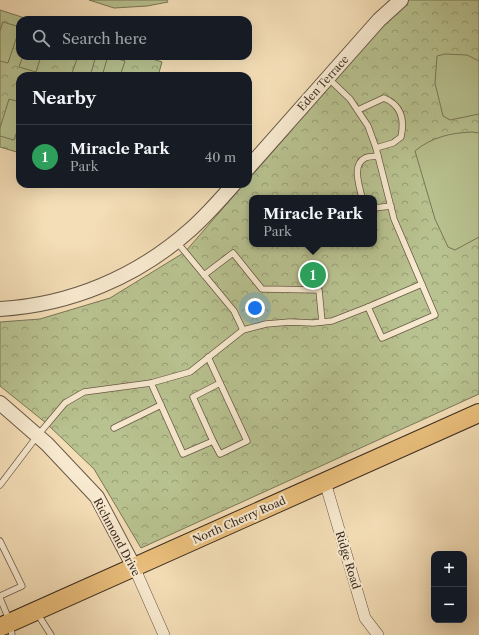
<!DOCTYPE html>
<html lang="en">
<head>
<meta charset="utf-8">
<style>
  :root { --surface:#171b24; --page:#242831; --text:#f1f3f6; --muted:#9ea1a6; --line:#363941; --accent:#1a73e8 }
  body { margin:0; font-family:"Libre Caslon Text",serif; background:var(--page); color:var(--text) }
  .controls { position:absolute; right:12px; bottom:12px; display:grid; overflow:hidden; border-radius:8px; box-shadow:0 4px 16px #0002 }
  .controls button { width:36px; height:36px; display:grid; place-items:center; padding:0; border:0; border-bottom:1px solid var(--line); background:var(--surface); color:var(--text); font:20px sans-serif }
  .you { position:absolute; left:255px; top:308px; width:14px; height:14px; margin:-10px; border:3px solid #fff; border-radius:50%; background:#1a73e8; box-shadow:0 0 0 6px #1a73e833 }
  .badge { display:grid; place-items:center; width:26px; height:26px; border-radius:50%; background:var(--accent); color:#fff; font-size:13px; font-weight:700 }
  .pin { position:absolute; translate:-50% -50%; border:2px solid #fff; box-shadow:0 1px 4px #0006 }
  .popup { position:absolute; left:249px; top:195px; width:128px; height:52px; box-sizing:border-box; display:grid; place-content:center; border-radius:8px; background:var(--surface); filter:drop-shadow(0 1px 3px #0005); font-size:13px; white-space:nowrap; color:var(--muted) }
  .popup b { font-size:15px; color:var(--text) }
  .popup::after { content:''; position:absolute; left:50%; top:100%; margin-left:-8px; border:8px solid transparent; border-top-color:var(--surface) }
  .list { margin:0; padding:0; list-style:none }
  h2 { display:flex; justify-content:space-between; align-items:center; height:52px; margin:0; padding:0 16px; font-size:17px }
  h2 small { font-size:13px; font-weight:400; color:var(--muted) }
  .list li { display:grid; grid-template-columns:26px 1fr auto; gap:12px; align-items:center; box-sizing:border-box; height:64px; padding:0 16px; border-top:1px solid var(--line) }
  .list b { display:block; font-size:15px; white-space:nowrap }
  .list p { margin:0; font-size:13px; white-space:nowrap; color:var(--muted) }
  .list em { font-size:13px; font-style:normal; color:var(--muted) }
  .icon { flex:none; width:22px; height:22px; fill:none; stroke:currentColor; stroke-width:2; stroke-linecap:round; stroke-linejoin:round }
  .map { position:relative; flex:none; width:479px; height:635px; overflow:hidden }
  .search { position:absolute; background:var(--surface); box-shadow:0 4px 16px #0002; left:16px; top:16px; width:236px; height:44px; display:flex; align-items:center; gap:10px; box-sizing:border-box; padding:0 14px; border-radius:12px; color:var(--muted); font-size:15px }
  .panel { position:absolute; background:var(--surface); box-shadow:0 4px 16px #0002; left:16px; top:72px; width:236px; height:116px; border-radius:12px }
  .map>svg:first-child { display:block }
  .forest { fill:url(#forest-crowns); stroke:#7a7759; fill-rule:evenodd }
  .garden { fill:#b8c290; stroke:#7a7759 }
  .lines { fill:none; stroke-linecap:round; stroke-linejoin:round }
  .service-casing { stroke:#695847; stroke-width:7 }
  .minor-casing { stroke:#695847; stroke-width:12 }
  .tertiary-casing { stroke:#695847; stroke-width:16 }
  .primary-casing { stroke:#3b2c22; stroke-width:20 }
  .service { stroke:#f8ead0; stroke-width:5.5 }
  .minor { stroke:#f8ead0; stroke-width:11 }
  .tertiary { stroke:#f8ead0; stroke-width:14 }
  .primary { stroke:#eabf7c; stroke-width:18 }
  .labels { text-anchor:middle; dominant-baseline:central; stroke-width:4; stroke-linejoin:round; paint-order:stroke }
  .street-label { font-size:11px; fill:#3b2c22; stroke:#f8ead0 }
</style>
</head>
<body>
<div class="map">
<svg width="479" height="635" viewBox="0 0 479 635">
  <defs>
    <pattern id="forest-crowns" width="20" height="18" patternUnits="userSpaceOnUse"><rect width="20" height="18" fill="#b8c290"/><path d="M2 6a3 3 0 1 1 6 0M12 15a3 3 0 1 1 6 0" fill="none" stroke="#979e75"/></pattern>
  </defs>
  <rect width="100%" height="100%" fill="#f4deb7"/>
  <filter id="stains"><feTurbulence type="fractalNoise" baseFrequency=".005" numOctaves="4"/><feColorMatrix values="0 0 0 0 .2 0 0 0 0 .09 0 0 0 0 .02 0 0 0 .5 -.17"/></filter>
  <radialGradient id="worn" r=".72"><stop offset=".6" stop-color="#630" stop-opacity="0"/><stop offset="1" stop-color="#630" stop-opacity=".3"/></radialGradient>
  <g class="forest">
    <path d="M404 0H479V394L141 548 94 469 46 423 0 386V322L40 319 110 298 185 252 244 184H248V180L291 131 363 38ZM252 198H374V244H252Z"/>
    <polygon points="0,10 31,20 20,20 20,56 143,56 162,62 158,76 20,76 20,153 0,147"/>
  </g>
  <g class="garden">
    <polygon points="89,0 167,0 168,2 147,6 114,8"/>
    <polygon points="3,22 20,27 8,63 0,61 0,31"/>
    <polygon points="445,54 467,55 479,61 479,114 450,120 443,116 435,83 437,56"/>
    <polygon points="23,56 41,56 36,72 19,67"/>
    <polygon points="78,56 96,56 90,76 71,76"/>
    <polygon points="108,56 125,61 120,76 102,76"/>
    <polygon points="9,99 20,102 20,123 14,140 0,136 0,128"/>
    <path d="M472 132 479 133V237L455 250 448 247 435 219 415 151C432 137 450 133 472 132Z"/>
  </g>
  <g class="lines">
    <g class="service-casing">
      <g id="service">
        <polyline points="328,78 350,99 368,126 376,148 394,219 435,315 382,338 368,307 422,284"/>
        <path d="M358 110 384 98C401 105 405 119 401 137L393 143 376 148"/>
        <path d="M362 198C360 187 351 165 365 158 369 156 374 157 378 156"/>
        <polyline points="374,208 391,206"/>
        <polyline points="176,241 234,311 243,330"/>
        <polyline points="204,275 233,253 262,289 319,290 322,322"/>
        <polyline points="151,383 183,454 213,441 220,454 247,441 208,357"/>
        <polyline points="114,428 161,405"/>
        <polyline points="213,441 193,397 220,383"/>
        <polyline points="0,485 38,435 65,403 84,392 151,383 190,372 243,330 266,324 290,322 313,323 332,321 368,307"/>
        <polyline points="0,541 22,586 0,596"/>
        <polyline points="0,598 10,622 12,635"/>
        <polyline points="37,613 51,635"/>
      </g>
    </g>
    <g class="minor-casing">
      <g id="minor">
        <polyline points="325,482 365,618 378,635"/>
        <polyline points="134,567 164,635"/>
      </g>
    </g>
    <g class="tertiary-casing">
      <g id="tertiary">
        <polyline points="248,168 379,20 401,0"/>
        <path d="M0 309C70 305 137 277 190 230 206 216 220 200 234 184"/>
        <polyline points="0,403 47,444 97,497 134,567"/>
      </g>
    </g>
    <g class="primary-casing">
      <polyline id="primary" points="0,627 479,413"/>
    </g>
    <use href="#service" class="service"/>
    <use href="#minor" class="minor"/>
    <use href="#tertiary" class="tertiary"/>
    <use href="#primary" class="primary"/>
  </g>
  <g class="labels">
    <g class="street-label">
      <text transform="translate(323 83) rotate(-48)">Eden Terrace</text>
      <text transform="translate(239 520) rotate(-24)">North Cherry Road</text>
      <text transform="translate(117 537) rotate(62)">Richmond Drive</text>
      <text transform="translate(348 560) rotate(73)">Ridge Road</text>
    </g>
  </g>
  <rect width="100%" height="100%" filter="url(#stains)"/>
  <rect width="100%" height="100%" fill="url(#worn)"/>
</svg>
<div class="controls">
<button>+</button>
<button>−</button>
</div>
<div class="you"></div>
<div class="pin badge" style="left:313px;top:275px;background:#2e9e5b">1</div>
<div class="popup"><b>Miracle Park</b>Park</div>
<div class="search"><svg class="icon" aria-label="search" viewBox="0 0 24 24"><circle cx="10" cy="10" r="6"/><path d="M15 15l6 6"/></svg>Search here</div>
<section class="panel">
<h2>Nearby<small></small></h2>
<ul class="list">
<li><span class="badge" style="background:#2e9e5b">1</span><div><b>Miracle Park</b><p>Park</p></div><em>40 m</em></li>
</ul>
</section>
</div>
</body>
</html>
